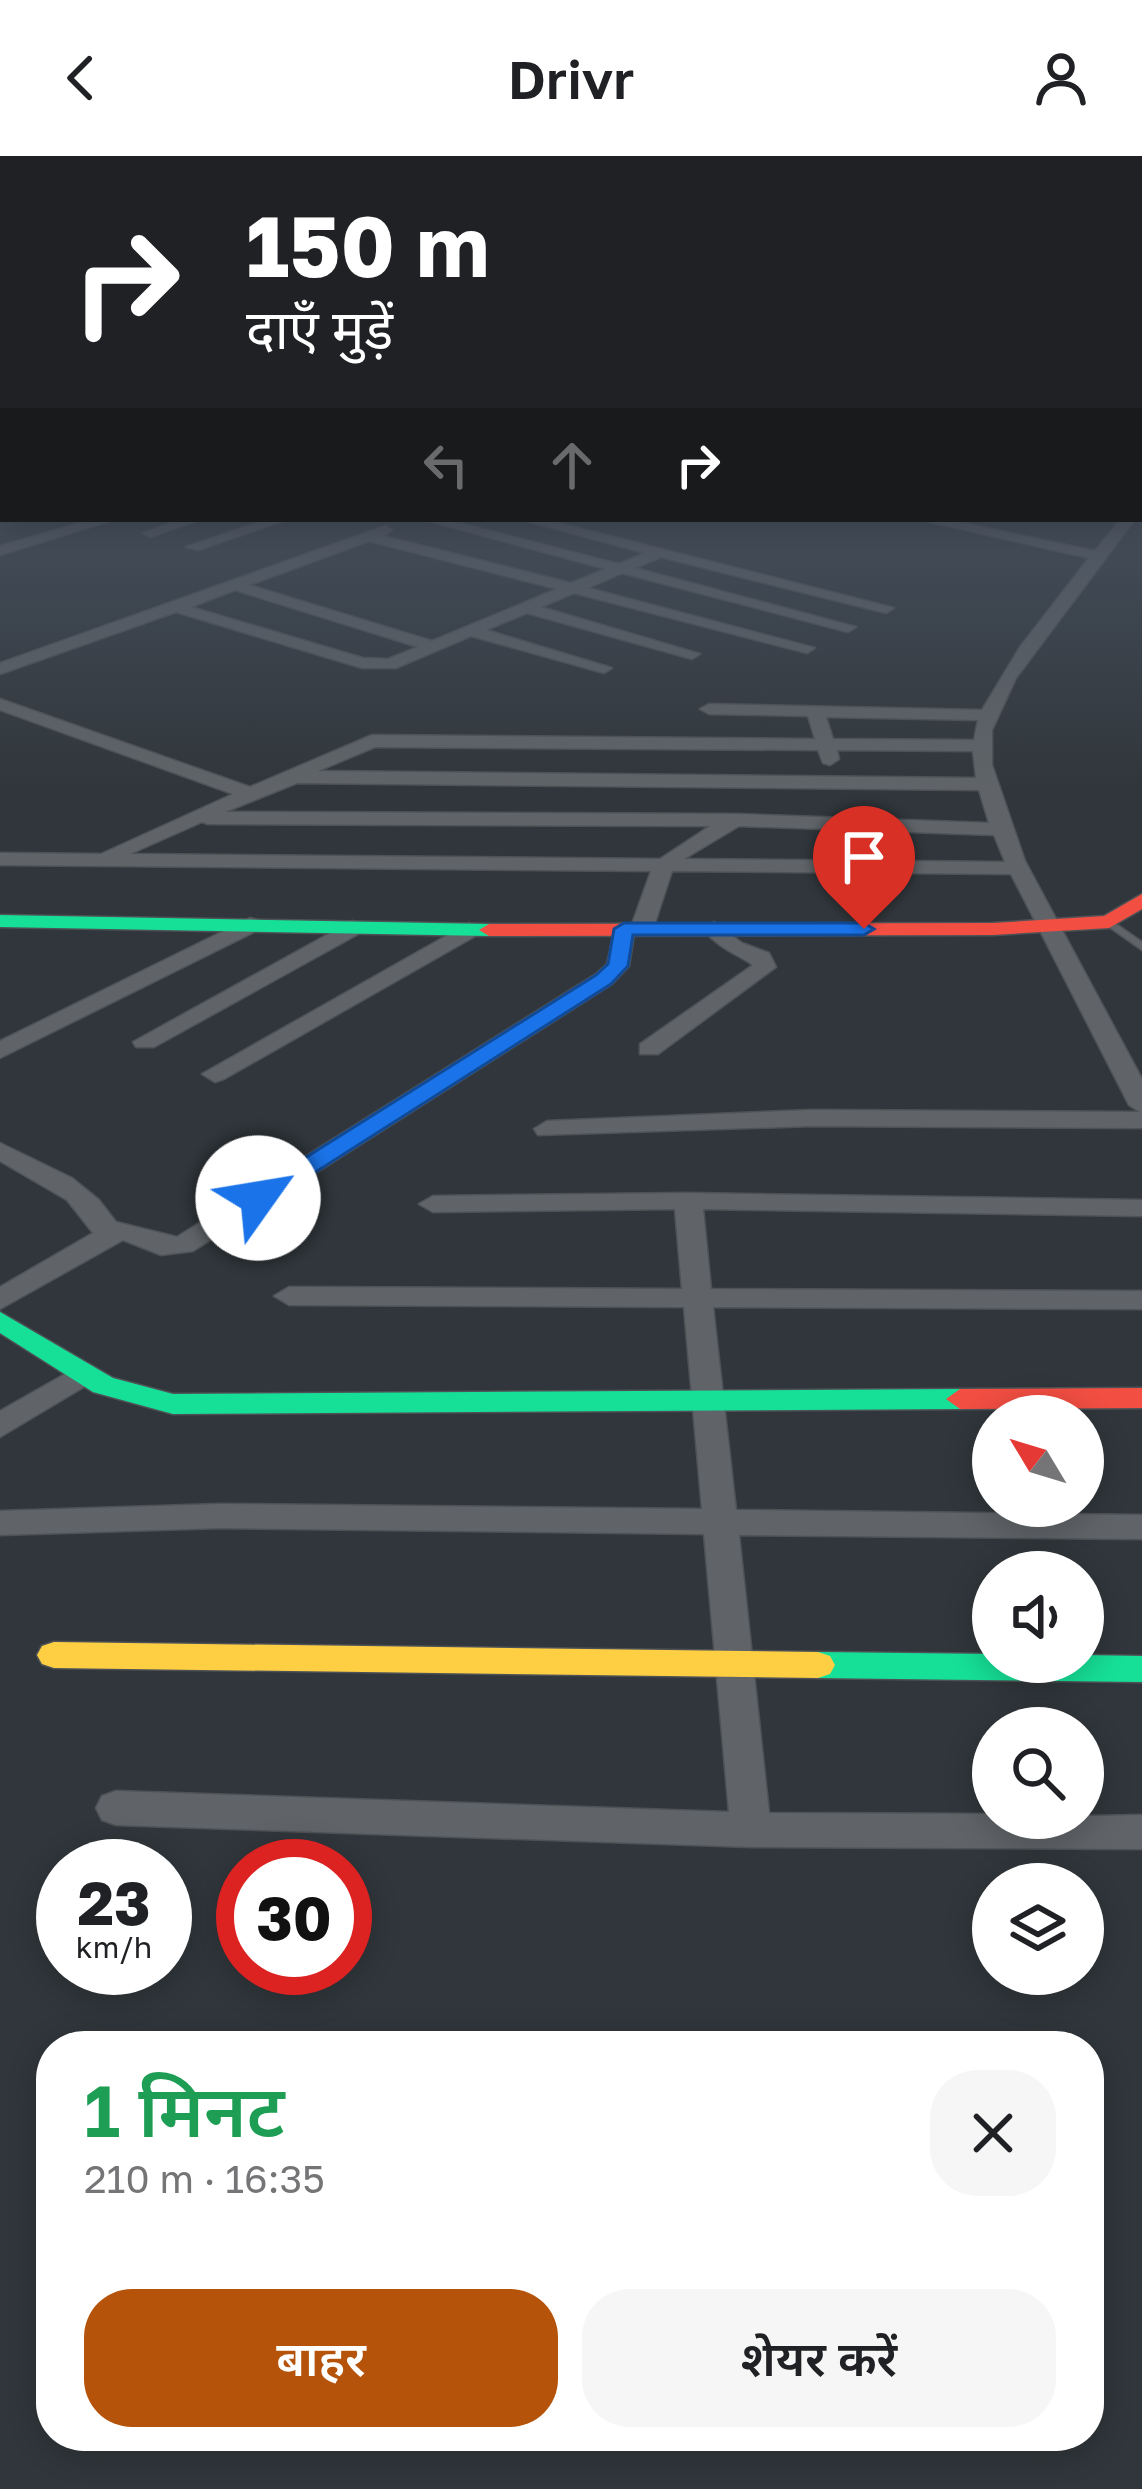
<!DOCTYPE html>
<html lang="hi">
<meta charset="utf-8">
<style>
:root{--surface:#fff;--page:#f6f6f6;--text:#202124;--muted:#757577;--accent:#b45309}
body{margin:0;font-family:"Golos Text","Noto Sans Devanagari",sans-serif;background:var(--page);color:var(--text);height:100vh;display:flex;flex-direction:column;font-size:45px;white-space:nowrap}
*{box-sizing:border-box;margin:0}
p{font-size:39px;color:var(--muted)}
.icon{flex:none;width:66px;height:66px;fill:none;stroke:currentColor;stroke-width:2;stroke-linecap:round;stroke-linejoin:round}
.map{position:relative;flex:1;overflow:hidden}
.drawer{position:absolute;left:36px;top:1875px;width:1068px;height:420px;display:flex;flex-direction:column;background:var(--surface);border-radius:48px;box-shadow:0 6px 30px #0003}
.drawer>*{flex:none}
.top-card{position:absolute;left:0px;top:0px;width:1143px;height:366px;box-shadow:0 6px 30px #0003;background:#202124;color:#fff;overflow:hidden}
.needle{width:78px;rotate:308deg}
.fabs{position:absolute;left:972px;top:1239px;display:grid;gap:24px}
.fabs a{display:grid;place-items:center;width:132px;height:132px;border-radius:50%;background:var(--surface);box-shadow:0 6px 30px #0003;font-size:60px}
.speed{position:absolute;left:36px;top:1683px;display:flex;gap:24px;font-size:60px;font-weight:700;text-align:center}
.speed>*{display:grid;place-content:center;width:156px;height:156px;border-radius:50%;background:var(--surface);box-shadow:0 6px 30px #0003;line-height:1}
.speed small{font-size:30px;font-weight:400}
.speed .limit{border:18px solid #d22;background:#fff;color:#111}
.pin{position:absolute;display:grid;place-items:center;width:102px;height:102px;color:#fff;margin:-123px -51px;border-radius:50% 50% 50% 0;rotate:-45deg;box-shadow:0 0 12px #0007}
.pin .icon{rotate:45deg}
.me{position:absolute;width:132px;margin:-66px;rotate:58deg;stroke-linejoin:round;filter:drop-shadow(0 0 9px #0008)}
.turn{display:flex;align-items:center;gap:42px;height:252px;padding:0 48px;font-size:54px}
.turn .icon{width:156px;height:156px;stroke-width:2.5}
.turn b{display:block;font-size:84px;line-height:102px}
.lanes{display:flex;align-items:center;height:114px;padding:0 48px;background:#0003;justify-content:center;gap:60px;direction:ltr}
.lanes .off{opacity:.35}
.round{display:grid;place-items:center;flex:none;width:126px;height:126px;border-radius:48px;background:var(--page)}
.headline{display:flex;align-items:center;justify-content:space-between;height:204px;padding:0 48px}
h1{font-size:72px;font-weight:600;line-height:90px;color:#1e9e55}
.primary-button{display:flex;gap:24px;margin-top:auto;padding:24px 48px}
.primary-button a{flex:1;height:138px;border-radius:48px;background:var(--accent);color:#fff;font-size:48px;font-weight:600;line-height:138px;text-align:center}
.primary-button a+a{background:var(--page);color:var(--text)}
header{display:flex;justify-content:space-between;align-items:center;height:156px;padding:0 48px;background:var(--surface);font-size:54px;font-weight:600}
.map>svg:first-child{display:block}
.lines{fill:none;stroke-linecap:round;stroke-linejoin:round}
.lane-casing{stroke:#4e5256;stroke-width:3}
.street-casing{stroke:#4e5256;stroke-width:3}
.fast-casing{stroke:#4e5256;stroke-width:3}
.slow-casing{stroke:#4e5256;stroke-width:3}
.jam-casing{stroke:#4e5256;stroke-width:3}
.lane{fill:#606468;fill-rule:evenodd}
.street{fill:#606468;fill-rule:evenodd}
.fast{fill:#16e098;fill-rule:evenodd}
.slow{fill:#ffcf43;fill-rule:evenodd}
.jam{fill:#f24e42;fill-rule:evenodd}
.route{fill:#1a73e8;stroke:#114b97;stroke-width:3}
</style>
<header><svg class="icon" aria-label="back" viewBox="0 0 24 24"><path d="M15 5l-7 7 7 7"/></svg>Drivr<svg class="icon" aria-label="person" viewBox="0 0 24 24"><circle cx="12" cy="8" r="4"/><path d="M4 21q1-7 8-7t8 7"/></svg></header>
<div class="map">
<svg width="1142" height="2333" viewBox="0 0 1142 2333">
<rect width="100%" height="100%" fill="#30363b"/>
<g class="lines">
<g class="lane-casing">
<path id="lane" d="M1109,763L1142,786V794L1105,768L1104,766Z"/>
</g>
<g class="street-casing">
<g id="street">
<rect x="1140" y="307" width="2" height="8"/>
<path d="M94,363H116L0,399V390Z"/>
<path d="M181,363H202L150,381L143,377Z"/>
<path d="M268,363H289L198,394L186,391Z"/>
<path d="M421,363H444L619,408L645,397L519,363H543L894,452L886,457L661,401L635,412L856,471L848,476L622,417L588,432L815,492L807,497L574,437L541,451L700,498L692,503L527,457L486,474L612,512L604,517L471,480L396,512H362L176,456L0,518V507L385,370L392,374L383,380L571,427L606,413ZM369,385L557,433L432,485L249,429ZM235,434L418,491L388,503L363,502L191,451Z"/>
<path d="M917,363H944L1095,395L1121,363H1135L1016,522L992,574V609L1025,705L1142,923V972L812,970L538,979L534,973L547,965L812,954L1140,956L1129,949L1011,718L672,715L653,773L650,778H634L629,810L612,828L193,1095L161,1099L123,1084L0,1153V1131L93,1077L67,1044L0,1005V987L72,1022L99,1044L116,1066L177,1081L596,818L607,808L616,768H632L651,715L0,709V697L101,698L233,638L0,554V543L250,631L372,579L815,583L808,560L709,558L700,553L709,548L982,554L1020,491L1089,402ZM826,561L978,564L974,584L833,583ZM375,591L818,594L823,607L830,609L839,603L837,594L973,595L976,622L318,615ZM297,627L979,634L989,667L737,658L225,656ZM202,666L208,668L710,670L660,703L130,698ZM739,670L994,679L1005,706L684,703Z"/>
<path d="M250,762L258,764V774L0,902V885Z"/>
<path d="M352,765L360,767V777L154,891H136L133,886Z"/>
<path d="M714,766L742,787L769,797L776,811L658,898H640V888L753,809C735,797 718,792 703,773Z"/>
<path d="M469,767L480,774L477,779L224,923L215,926L202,918Z"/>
<path d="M688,1037L1142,1044V1060L703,1053L711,1133L1142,1135V1153L713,1151L736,1354L1142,1359V1383L739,1379L769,1657L993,1658V1662L1142,1659V1693L751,1691L116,1669L102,1664L96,1652L102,1640L116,1635L729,1656L704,1378L220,1372L0,1379V1355L220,1348L702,1353L684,1151L289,1149L274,1140L289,1131L682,1133L675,1053L433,1056L419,1048L433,1040Z"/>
<path d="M81,1209L97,1219L92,1226L0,1281V1255Z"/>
</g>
</g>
<g class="fast-casing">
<g id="fast">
<path d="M0,759L489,768L499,774L489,780L0,771Z"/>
<path d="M0,1156L113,1222L173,1238L960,1233L974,1243L960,1253L173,1258L93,1236L0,1177Z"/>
<path d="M818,1496L993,1498V1506H1083V1499L1142,1500V1526L818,1522L806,1518L801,1509L806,1500Z"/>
</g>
</g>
<g class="slow-casing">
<path id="slow" d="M54,1486L818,1496L830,1500L835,1509L830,1518L818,1522L54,1512L42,1508L37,1499L42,1490Z"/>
</g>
<g class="jam-casing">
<g id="jam">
<path d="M1142,738V753L1109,772L993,779L489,780L479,774L489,768L993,767L1104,760Z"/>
<path d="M1142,1232V1252L960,1253L946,1243L960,1233Z"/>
</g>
</g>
<use href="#lane" class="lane"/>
<use href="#street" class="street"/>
<use href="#fast" class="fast"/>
<use href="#slow" class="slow"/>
<use href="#jam" class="jam"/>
</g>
<linearGradient id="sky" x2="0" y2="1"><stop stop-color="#1a1e20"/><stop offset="0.48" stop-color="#485260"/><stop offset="1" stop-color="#485260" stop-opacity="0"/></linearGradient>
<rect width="1142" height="632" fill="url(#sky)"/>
<path class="route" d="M624,767H864L874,773L864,779H633L628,810L611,828L267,1047H249V1037L596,819L608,808L614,773Z"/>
</svg>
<div class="fabs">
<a><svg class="needle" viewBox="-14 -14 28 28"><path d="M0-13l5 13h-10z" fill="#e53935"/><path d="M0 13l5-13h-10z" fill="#757577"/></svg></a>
<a><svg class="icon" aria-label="sound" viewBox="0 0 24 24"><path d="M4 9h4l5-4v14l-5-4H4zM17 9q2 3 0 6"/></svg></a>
<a><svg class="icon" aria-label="search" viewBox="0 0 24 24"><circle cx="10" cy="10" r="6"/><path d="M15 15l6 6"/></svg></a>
<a><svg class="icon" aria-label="layers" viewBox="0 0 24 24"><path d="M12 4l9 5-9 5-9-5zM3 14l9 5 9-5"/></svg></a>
</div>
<div class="speed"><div>23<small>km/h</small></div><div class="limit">30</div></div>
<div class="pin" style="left:864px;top:773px;background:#d93025"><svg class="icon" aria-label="arrive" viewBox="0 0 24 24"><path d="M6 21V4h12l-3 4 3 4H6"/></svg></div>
<svg class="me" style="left:258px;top:1042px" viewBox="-20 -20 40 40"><circle r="19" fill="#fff"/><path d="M0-13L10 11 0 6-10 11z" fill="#1a73e8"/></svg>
<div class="top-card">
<div class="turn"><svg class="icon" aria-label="right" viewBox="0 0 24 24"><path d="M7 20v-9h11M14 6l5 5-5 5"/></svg><div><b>150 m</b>दाएँ मुड़ें</div></div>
<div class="lanes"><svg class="icon off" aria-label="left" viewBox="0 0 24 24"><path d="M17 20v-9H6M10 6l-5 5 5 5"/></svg><svg class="icon off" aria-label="ahead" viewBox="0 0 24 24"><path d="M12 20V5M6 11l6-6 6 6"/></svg><svg class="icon" aria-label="right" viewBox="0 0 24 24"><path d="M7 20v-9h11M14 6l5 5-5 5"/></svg></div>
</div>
<section class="drawer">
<div class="headline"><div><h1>1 मिनट</h1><p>210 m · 16:35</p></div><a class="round"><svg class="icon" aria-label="close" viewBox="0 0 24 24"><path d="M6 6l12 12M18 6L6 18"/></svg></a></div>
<div class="primary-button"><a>बाहर</a><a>शेयर करें</a></div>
</section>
</div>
